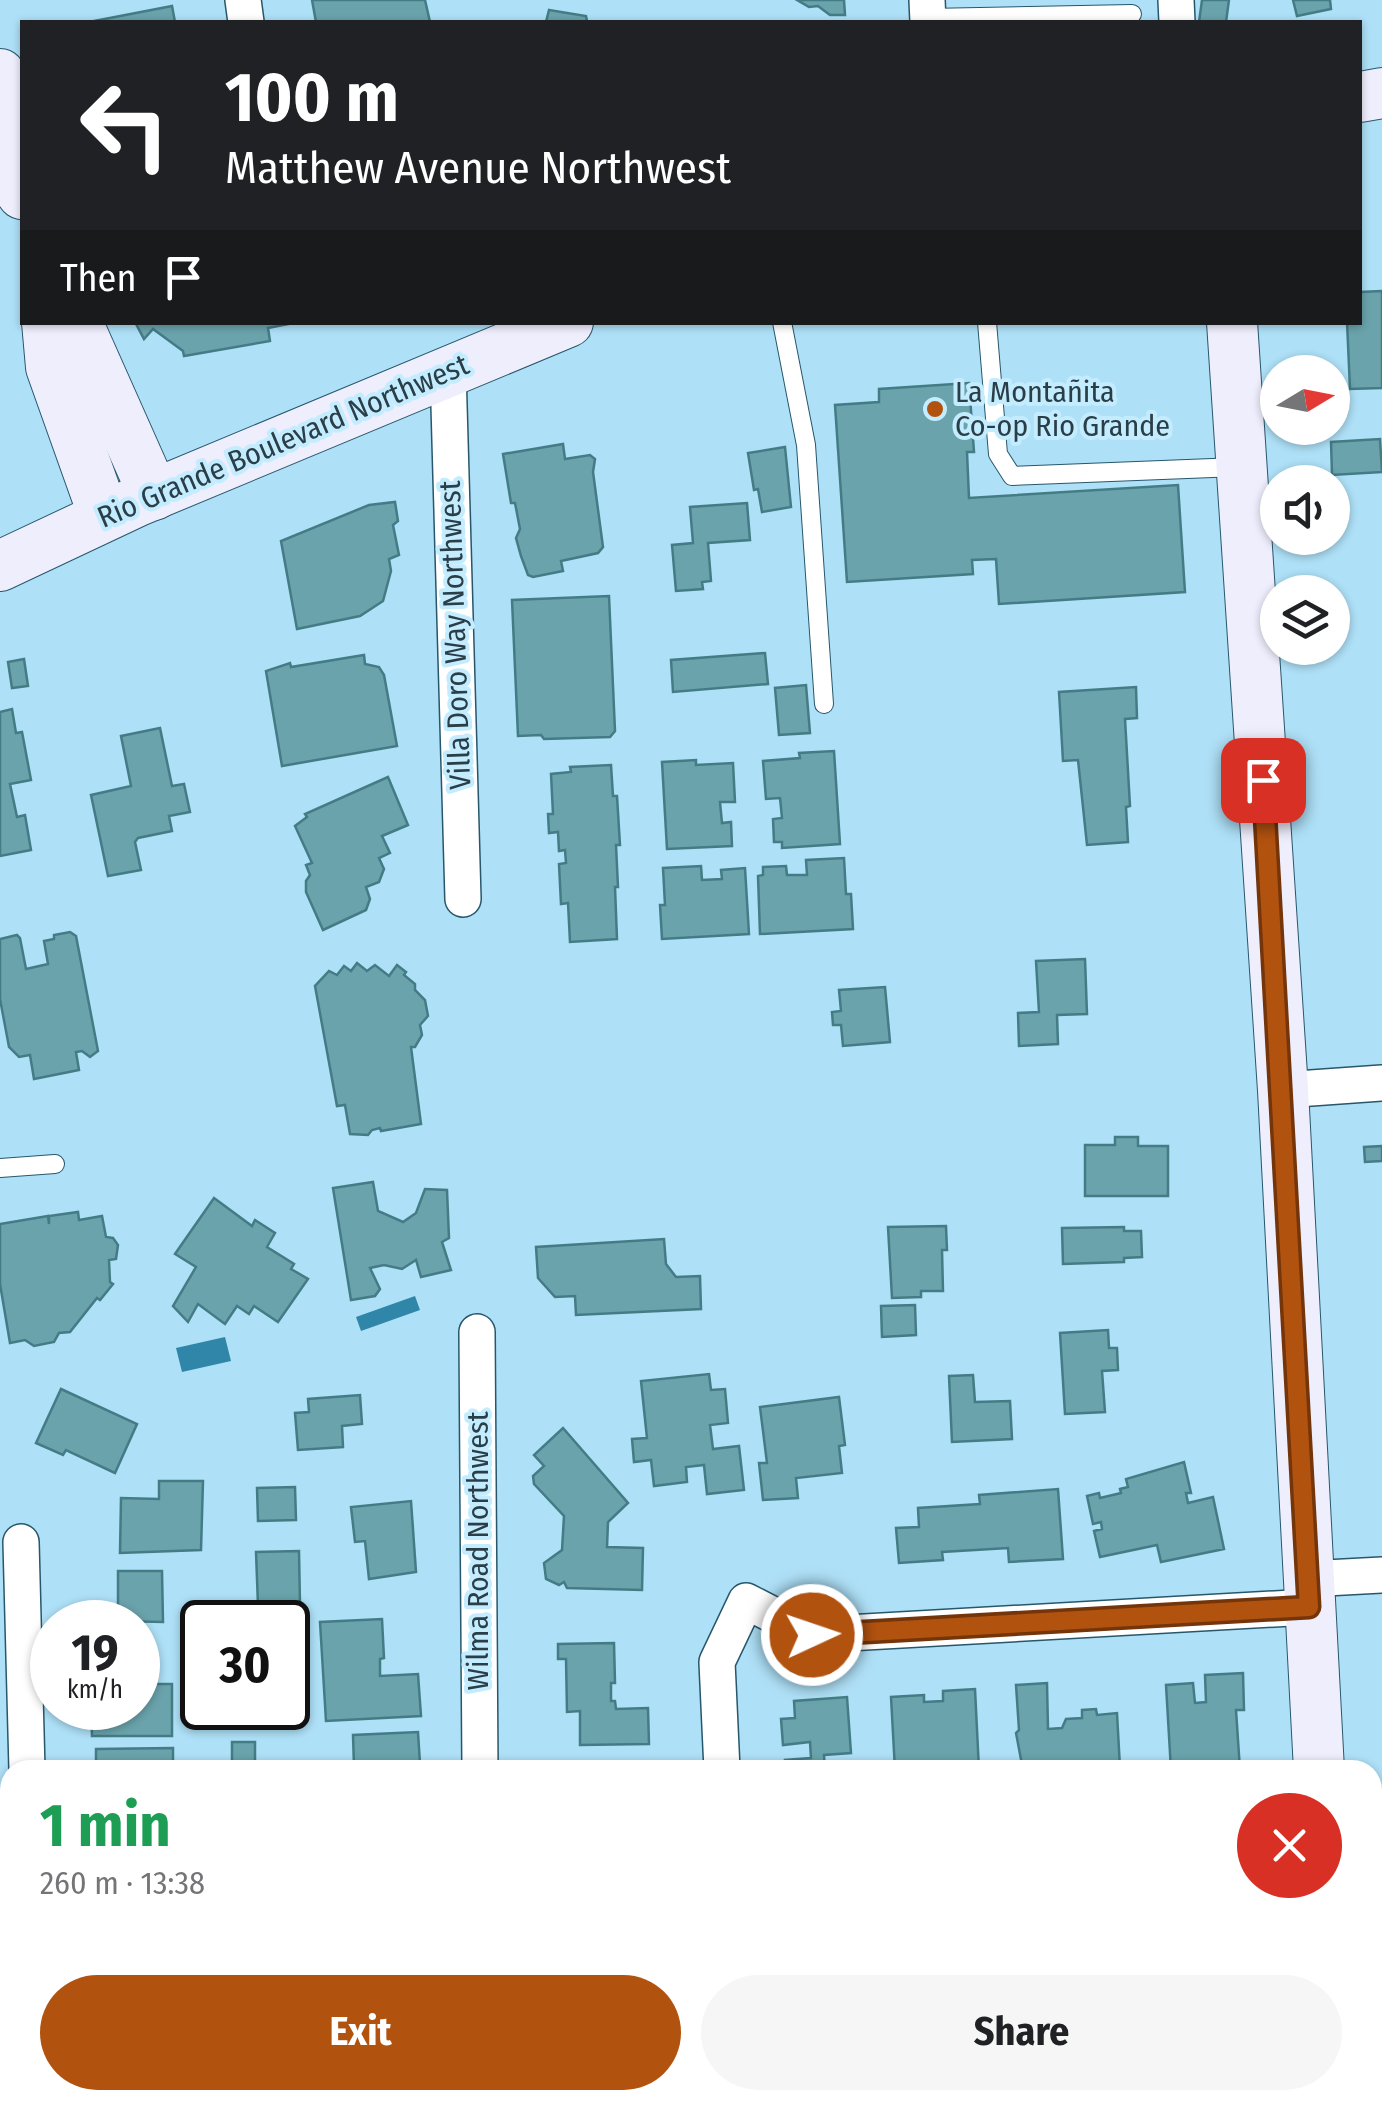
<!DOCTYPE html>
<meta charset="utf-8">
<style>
:root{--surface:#fff;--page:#f6f6f6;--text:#202124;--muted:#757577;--accent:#b2520f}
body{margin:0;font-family:"Fira Sans Condensed",sans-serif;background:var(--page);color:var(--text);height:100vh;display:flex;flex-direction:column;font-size:38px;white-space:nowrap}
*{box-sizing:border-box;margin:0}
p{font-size:32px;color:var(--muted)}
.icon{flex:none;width:55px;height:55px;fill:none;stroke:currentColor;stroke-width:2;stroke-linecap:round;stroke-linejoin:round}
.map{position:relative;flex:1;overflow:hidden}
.sheet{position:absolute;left:0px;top:1760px;width:1382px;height:350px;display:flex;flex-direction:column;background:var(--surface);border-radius:30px 30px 0 0;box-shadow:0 2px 8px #0004}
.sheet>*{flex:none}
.hud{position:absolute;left:20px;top:20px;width:1342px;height:305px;border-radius:0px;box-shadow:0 2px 8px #0004;background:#202124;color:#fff;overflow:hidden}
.needle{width:65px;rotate:80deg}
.controls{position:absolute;left:1260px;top:355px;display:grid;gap:20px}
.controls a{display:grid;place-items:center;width:90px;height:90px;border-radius:50%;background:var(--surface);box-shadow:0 2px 8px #0004;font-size:50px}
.speed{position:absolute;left:30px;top:1600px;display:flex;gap:20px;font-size:50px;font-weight:700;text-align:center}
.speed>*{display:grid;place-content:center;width:130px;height:130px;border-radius:50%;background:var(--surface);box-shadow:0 2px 8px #0004;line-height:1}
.speed small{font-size:25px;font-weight:400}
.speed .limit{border:5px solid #111;border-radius:15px;background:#fff;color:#111}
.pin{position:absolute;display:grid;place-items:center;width:85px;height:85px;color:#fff;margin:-42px;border-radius:20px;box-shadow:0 5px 15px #0006}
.me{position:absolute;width:110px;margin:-55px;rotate:87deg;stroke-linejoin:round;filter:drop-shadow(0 0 8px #0008)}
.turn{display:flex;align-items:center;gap:35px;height:210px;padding:0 40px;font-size:45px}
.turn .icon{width:130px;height:130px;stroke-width:2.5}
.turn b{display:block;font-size:70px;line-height:85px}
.then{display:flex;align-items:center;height:95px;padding:0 40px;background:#0003;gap:20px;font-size:38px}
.round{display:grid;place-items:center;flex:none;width:105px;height:105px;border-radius:52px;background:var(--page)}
.overview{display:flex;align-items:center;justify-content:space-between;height:170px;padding:0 40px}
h1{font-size:60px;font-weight:700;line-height:75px;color:#1e9e55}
.primary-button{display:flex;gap:20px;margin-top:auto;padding:20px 40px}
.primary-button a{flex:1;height:115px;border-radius:60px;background:var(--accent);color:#fff;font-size:40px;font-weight:700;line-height:115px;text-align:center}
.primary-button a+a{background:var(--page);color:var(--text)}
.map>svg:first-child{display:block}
.water{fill:#2f86a8}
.building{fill:#6aa3ac;stroke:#447c85;stroke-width:2.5}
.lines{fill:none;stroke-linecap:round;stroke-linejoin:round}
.lane-casing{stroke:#28576b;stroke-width:20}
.street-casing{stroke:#28576b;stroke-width:38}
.secondary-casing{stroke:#28576b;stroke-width:52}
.lane{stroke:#fff;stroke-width:18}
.street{stroke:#fff;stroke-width:35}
.secondary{stroke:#efeefd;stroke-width:50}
.route-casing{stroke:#74350a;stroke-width:25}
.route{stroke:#b2520f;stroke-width:18}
.poi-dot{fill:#b2520f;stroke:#c4ecff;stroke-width:4}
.labels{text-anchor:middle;stroke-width:8;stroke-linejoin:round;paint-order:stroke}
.poi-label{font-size:30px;fill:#293e47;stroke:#c4ecff;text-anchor:start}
.street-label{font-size:30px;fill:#293e47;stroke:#c4ecff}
</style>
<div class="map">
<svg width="1382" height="2110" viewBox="0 0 1382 2110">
<rect width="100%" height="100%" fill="#aee0f7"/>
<g class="water">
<path d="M415,1296L420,1310L361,1331L356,1317Z"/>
<path d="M225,1337L231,1361L182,1372L176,1348Z"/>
</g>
<g class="building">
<path d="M312,0H425L430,22H316Z"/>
<path d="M797,0H844L845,15H830L818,6L809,7Z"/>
<path d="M1202,0H1229L1226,22H1199Z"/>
<path d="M1293,0H1330L1331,9L1297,16Z"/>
<path d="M172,6L175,22H89Z"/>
<path d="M549,10L586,16L587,21L605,22H546Z"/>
<path d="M1382,291V388L1350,389L1347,322H1360V292Z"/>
<path d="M135,322H287L288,324L268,328L270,341L184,356L183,351L153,329L144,339Z"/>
<path d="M969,383L974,452H967L969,498L1178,485L1185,592L999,604L996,559L972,560L973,574L847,582L835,405L879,402V389Z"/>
<path d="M1380,439L1382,472L1332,475L1331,442Z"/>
<path d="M563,444L565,459L590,455L595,459L593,472L603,547L598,553L561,561L563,571L533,577L528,575L521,556L516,538L520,529L515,503H511L503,454Z"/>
<path d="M785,447L791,507L762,512L758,489L754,490L748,453Z"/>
<path d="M395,502L398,521L393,525L399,555L389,559L391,571L383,601L360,616L297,629L281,541L369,505Z"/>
<path d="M747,503L750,540L708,543L711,581L702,582L703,589L676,591L672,545L693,543L690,507Z"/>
<path d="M609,596L615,731L610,737L544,739L541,735L518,736L512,600Z"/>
<path d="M765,653L768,684L673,692L671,660Z"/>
<path d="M364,655L365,664L379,667L384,675L397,746L282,766L266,671L290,663L291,667Z"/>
<path d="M24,659L28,686L12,688L8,662Z"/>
<path d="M806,685L810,733L779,735L775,688Z"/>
<path d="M1136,687L1137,718L1125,719L1130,806L1126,807L1128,842L1087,845L1078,760L1063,761L1059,692Z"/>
<path d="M12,709L16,733L22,732L31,780L10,784L17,817L25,815L31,850L0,856V712Z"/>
<path d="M160,728L172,786L184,784L190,812L169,816L172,831L138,838L135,842L141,870L108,876L91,795L131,786L121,736Z"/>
<path d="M834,751L840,844L782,848V842H774L773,819L782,818L780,798L766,799L763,761L800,758L799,753Z"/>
<path d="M696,760V765L733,763L735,802H720L722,823L731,822L732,846L667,849L662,762Z"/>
<path d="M611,765L613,796H617L620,845H616L618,887H615L617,939L570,942L568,903L561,904L559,864L566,863L565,850L559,851L558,832L549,833L548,814H553L551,774L571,772L570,767Z"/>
<path d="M388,777L408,825L382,836L390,853L379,858L384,869L379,882L366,887L370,899L366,910L323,930L306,892V881L310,875L306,865L312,863L295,826L307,817L305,814Z"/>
<path d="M844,858L846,894H851L853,929L760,934L758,876L763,875V867L786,866L787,875H807L806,860Z"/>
<path d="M701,866L702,880L722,879L721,870L745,868L749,934L662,939L660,905H665L663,868Z"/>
<path d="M70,932L76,936L98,1051L90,1057L82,1051L76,1052L79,1070L34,1079L30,1055L19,1057L9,1047L0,999V939L17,935L20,938L26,969L48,964L44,941L54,939V935Z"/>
<path d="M1085,959L1087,1014L1057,1015L1058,1044L1019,1046L1018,1013L1039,1012L1036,961Z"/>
<path d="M357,963L367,971L375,965L389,976L397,965L406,972L404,975L415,984V990L425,1000L428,1016L420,1025L422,1035L415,1047H411L421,1124L381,1131L380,1128L372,1130L368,1135L350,1134L345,1105L337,1106L315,986L329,971L337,975L344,966L351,971Z"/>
<path d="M885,987L890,1042L843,1046L841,1025H833L832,1012L841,1011L839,990Z"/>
<path d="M1115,1137H1138V1146H1168V1196H1085V1145H1115Z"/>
<path d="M1382,1146V1161L1365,1162L1364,1147Z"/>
<path d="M373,1182L378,1211L403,1222L416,1213L425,1189L447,1190L449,1238L442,1242L451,1270L421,1277L416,1260L402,1269L384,1265L370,1268L380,1289L375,1296L351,1300L333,1188Z"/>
<path d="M214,1198L252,1226L255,1220L275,1233L267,1247L294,1264L291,1269L308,1279L278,1322L254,1306L249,1314L237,1306L225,1324L198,1304L188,1322L173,1306L196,1267L175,1254Z"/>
<path d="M78,1212L79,1220L102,1216L106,1237L113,1238L118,1245L116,1259L109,1260L110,1282L113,1284L100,1300L97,1298L70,1332L59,1333L54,1342L34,1346L25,1340L10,1343L0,1284V1224L48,1216L49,1224V1216Z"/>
<path d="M946,1226L947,1250H942L943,1291H921V1297L892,1298L888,1227Z"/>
<path d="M1124,1227V1231H1141L1142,1257L1124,1258V1262L1063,1264L1062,1228Z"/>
<path d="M664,1239L666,1264L676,1277L700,1276L701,1309L576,1315L575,1296L555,1297L538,1278L536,1247Z"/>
<path d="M915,1305L916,1335L882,1337L881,1306Z"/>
<path d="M1108,1330L1109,1348H1117L1118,1370L1102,1371L1105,1412L1065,1414L1060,1333Z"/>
<path d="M709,1374L711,1390L725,1389L728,1423L710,1425L713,1449L739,1446L744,1490L707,1494L704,1465L686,1467L687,1482L654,1486L651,1460L634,1462L632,1439L647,1438L641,1381Z"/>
<path d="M973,1375L975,1402L1010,1401L1012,1439L952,1442L949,1376Z"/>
<path d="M61,1389L137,1424L115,1473L66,1450L63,1455L36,1443Z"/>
<path d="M360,1395L362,1424L342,1426L343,1447L298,1450L295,1413L309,1412L308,1399Z"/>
<path d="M839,1397L845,1445L839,1446L842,1473L796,1478L798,1498L763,1500L759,1463H767L760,1407Z"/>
<path d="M563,1428L628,1503L608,1522L607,1547L643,1548L642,1590L567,1588L564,1582L559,1585L546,1579L544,1563L562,1550L564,1516L534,1484L533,1476L544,1466L534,1455Z"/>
<path d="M1184,1462L1191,1493H1186L1188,1503L1213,1497L1224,1549L1161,1562L1157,1545L1100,1557L1094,1531L1102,1529L1101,1522L1093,1524L1087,1496L1099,1493L1100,1498L1121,1493L1120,1489L1128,1487L1126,1479Z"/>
<path d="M159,1481H203L201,1550L120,1553L121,1498L159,1499Z"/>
<path d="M295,1487L296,1520L258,1521L257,1488Z"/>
<path d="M1058,1489L1063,1559L1009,1562L1008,1548L942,1552L943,1560L899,1563L896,1528L919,1527L918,1508L980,1504L979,1495Z"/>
<path d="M411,1501L416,1572L369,1579L365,1541L355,1542L351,1507Z"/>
<path d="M299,1551L300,1604L258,1606L256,1552Z"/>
<path d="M118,1571H162L163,1622L118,1621Z"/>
<rect x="213" y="1611" width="33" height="11"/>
<path d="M382,1619L384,1658L380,1659V1676L418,1674L421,1716L326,1721L320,1622Z"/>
<path d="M614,1643L615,1683H611V1701H615L616,1709L648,1708L649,1744L580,1745V1711L567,1712L566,1659H558V1644Z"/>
<path d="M138,1653H147V1684H172V1736H92L91,1708H138Z"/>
<path d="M1243,1673L1244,1710H1236L1240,1770H1171L1166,1685L1193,1683L1195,1703L1206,1702L1205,1675Z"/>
<path d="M1047,1683L1048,1729L1062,1728L1066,1719L1082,1718V1710L1096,1709L1097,1715L1117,1713L1120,1768L1023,1770L1016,1733L1019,1730L1016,1685Z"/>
<path d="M975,1689L979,1770H895L891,1697L924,1695V1702L943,1701V1691Z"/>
<path d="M847,1697L851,1753L824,1755L825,1770H786L785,1760L811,1758L810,1742L783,1745L781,1719L795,1718L794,1701Z"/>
<path d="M418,1732L420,1764L354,1767L353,1735Z"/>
<rect x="232" y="1742" width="23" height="24"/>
<path d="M173,1748V1770H96V1749Z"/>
<path d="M96,2100H206V2106H187L186,2110H109L96,2107Z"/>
<path d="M378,2100H440L441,2110H349V2106L378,2104Z"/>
<path d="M618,2100L673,2101V2110H619Z"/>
</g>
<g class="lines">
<g class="lane-casing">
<g id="lane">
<path d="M928,18L1132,14"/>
<path d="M782,322L806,445L824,704"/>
<path d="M987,322L998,454L1012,476L1238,467"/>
<path d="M0,1168L55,1164"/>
</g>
</g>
<g class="street-casing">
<g id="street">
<path d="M243,0L246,22"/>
<path d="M927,0L928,22"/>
<path d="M1176,0L1177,22"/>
<path d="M448,370L463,899"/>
<path d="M1283,1090L1382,1083"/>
<path d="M477,1332L480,1770"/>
<path d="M21,1542L27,1770"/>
<path d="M1307,1579L1382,1575"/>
<path d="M722,1770L717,1662L746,1601L812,1635L1309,1607"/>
<path d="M35,2100L36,2110"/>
<path d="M483,2100V2110"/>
<path d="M752,2100L753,2110"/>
</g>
</g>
<g class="secondary-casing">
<g id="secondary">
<path d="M0,74L22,194"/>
<path d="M1360,97L1382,93"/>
<path d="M47,322L51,367L104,516"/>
<path d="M77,322L154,495"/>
<path d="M1232,322L1283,1090L1319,1770"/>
<path d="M0,566L138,501L568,322"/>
<path d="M1339,2100V2110"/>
</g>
</g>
<use href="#lane" class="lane"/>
<use href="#street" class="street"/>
<use href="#secondary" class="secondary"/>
</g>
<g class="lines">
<g class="route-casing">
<path id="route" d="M812,1635L1309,1607L1263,780"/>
</g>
<use href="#route" class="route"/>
</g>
<circle class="poi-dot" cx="935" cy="409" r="10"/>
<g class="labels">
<g class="poi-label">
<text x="955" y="402">La Montañita<tspan x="955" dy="34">Co-op Rio Grande</tspan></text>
</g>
<g class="street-label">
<text transform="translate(283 441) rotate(-23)" y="10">Rio Grande Boulevard Northwest</text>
<text transform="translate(455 635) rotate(-92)" y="10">Villa Doro Way Northwest</text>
<text transform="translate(478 1551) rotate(-90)" y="10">Wilma Road Northwest</text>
</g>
</g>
</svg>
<div class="controls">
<a><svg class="needle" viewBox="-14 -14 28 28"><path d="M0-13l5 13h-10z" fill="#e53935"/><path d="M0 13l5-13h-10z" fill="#757577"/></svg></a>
<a><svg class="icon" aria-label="sound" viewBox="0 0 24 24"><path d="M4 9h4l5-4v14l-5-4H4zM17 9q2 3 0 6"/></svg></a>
<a><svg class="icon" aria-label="layers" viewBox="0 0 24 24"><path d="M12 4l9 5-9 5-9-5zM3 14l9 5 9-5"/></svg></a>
</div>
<div class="speed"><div>19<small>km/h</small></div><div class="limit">30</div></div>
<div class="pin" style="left:1263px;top:780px;background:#d93025"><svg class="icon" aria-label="arrive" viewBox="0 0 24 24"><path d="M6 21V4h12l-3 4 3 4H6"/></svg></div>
<svg class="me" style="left:812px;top:1635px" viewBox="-20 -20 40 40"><circle r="17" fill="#b2520f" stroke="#fff" stroke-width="3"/><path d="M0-11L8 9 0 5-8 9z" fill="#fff"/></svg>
<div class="hud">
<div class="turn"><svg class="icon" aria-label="left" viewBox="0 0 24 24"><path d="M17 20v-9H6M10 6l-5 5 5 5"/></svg><div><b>100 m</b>Matthew Avenue Northwest</div></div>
<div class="then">Then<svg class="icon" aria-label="arrive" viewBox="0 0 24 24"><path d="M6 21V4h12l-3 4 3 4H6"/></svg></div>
</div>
<section class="sheet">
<div class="overview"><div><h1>1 min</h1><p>260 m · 13:38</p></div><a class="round" style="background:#d93025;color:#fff"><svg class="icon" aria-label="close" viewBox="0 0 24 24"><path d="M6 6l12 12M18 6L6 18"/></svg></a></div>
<div class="primary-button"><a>Exit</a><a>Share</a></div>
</section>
</div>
